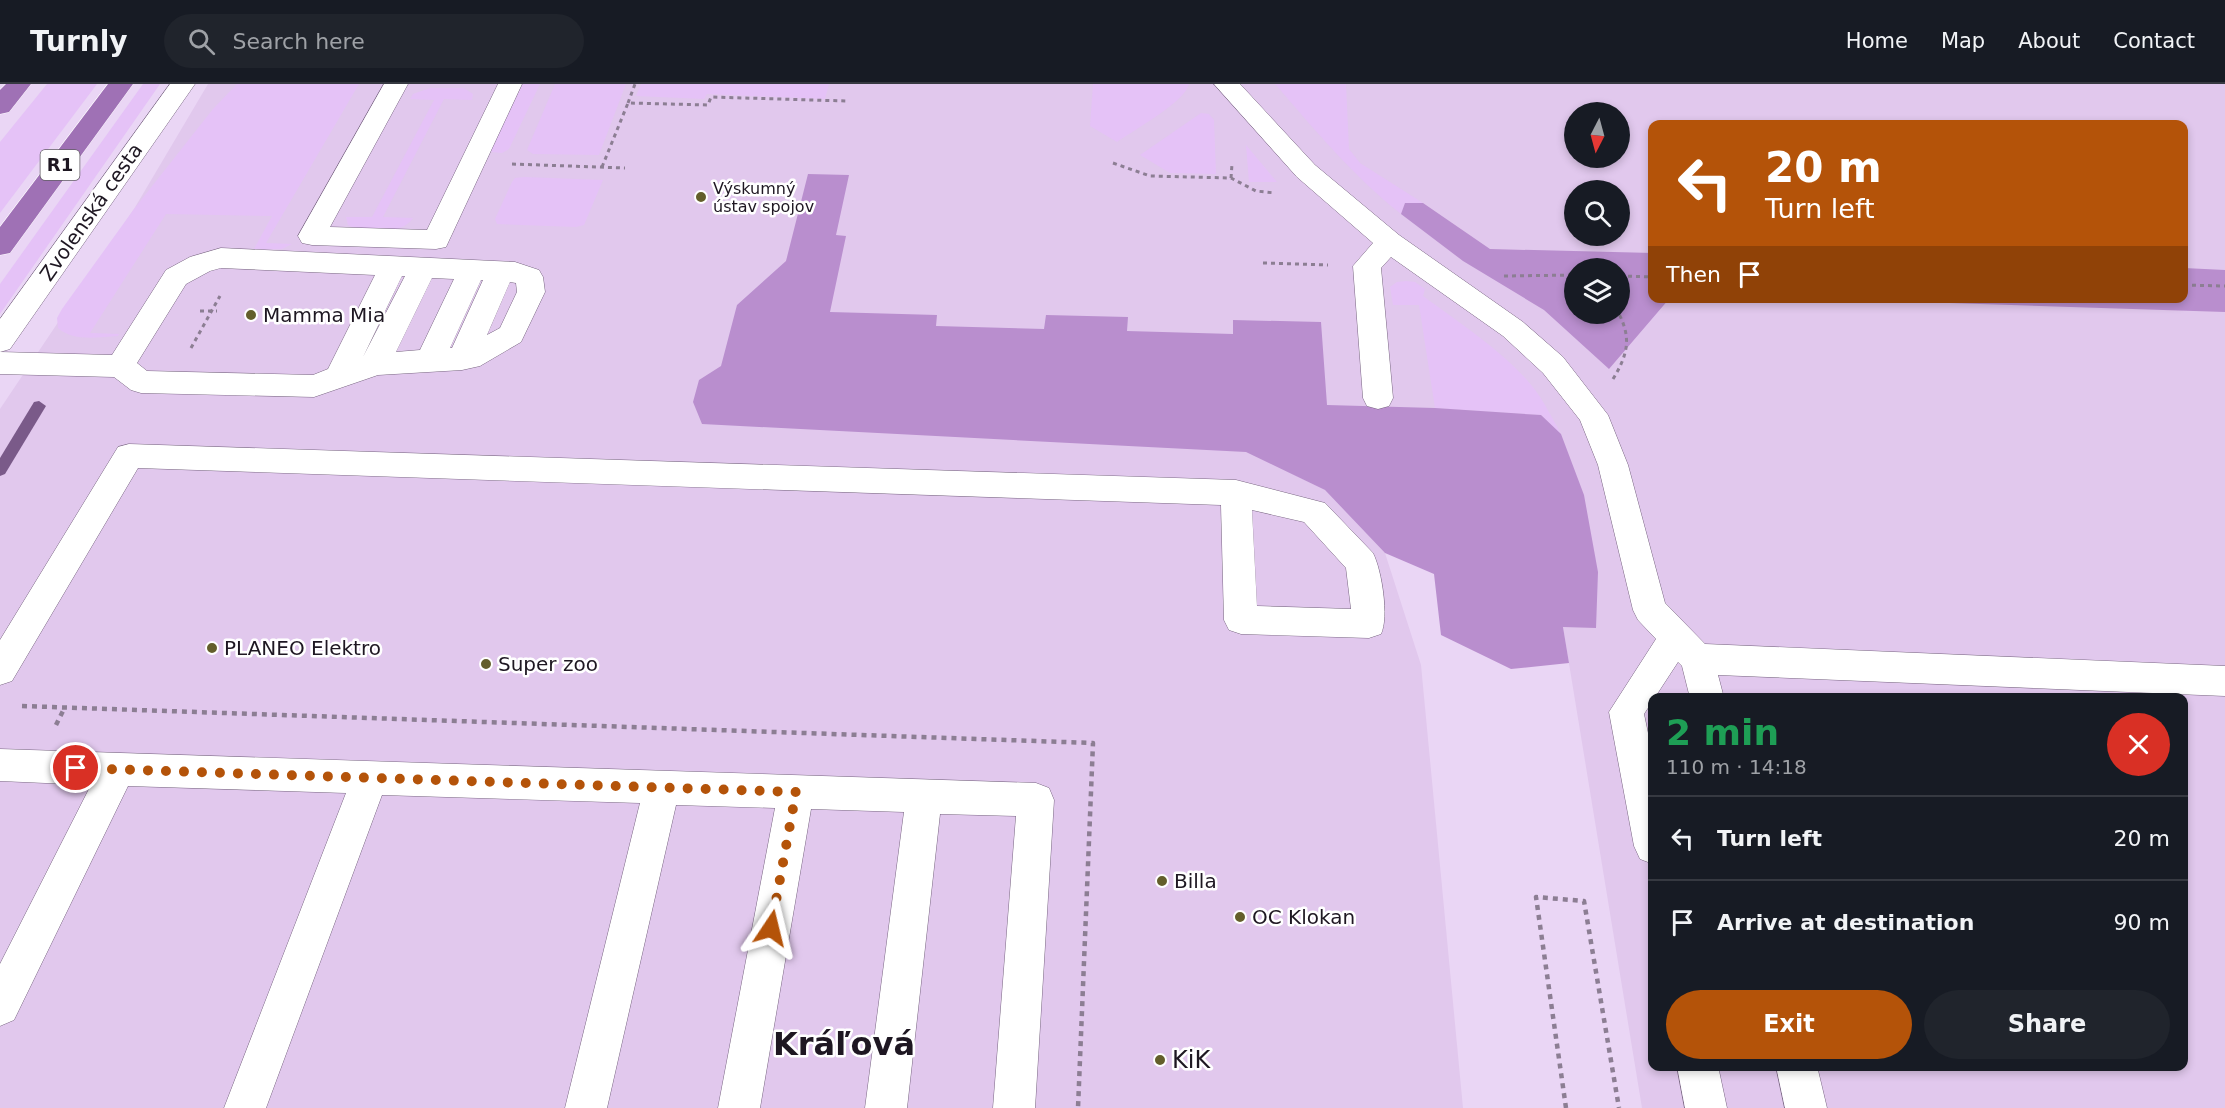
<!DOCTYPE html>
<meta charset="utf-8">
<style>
:root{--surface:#171b24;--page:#20242c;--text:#f1f3f6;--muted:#9ea1a6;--line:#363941;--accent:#b45309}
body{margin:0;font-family:"DejaVu Sans",sans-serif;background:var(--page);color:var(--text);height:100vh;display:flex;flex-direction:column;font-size:22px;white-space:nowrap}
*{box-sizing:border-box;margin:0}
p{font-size:20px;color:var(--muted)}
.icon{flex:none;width:33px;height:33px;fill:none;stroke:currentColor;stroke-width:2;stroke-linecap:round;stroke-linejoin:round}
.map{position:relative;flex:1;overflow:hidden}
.sheet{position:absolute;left:1648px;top:609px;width:540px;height:378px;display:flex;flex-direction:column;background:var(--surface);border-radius:12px;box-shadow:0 3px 9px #0003}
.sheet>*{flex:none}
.guide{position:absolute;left:1648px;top:36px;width:540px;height:183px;border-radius:12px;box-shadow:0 3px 9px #0003;background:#b45309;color:#fff;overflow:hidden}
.needle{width:39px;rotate:186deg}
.fabs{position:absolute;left:1564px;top:18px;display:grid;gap:12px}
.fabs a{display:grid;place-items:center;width:66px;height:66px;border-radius:50%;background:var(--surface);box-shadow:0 3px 9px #0003;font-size:30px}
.pin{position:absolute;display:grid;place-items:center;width:51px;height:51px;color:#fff;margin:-26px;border:3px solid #fff;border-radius:50%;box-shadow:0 2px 6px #0007}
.me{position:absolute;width:66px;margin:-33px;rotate:10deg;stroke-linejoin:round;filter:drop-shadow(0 0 4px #0008)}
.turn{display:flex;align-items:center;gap:21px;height:126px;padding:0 18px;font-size:27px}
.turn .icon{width:78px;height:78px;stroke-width:2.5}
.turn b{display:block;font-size:42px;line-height:51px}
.then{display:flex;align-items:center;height:57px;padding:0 18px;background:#0003;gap:12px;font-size:22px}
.round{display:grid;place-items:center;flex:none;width:63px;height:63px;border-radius:32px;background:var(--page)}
.summary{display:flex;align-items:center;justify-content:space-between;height:102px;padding:0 18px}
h1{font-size:36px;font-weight:600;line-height:45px;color:#1e9e55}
.cta{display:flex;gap:12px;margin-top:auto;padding:12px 18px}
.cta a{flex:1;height:69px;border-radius:36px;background:var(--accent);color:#fff;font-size:24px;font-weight:600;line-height:69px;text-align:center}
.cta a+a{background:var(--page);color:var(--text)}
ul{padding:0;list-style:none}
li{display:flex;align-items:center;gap:18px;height:84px;padding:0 18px;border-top:2px solid var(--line)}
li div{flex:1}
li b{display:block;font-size:22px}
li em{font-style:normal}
header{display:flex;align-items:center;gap:36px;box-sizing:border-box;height:84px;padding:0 30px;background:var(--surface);border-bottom:2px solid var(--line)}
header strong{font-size:28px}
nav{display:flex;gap:33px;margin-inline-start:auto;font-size:21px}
.search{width:420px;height:54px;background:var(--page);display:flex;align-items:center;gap:15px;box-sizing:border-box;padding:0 21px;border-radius:33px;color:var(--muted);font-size:22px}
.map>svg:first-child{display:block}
.built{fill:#e1c8ed;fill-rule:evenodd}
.green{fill:#e5c2f7}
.forest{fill:#b98ece;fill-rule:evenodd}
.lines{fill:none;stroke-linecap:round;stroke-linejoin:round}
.stream{fill:#7a5a89;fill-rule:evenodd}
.minor-casing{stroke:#786681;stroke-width:1}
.highway-casing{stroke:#fff;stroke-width:1}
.path-far1{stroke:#8c7e93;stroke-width:3;stroke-dasharray:4 4;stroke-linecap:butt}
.path{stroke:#8c7e93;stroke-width:4.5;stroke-dasharray:5 5;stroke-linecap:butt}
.minor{fill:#fff;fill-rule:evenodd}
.highway{fill:#9f71b5;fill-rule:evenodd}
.route{stroke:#b45309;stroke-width:10;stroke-dasharray:0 18}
.poi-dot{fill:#635e2b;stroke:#fff;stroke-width:2}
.labels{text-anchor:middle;stroke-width:5;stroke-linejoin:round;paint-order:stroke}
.far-poi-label{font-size:16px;fill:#1e1722;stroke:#fff;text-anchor:start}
.shield{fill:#fff;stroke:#625d64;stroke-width:1.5}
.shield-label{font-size:18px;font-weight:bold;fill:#1e1722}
.street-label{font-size:20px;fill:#1e1722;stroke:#fff}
.poi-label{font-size:20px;fill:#1e1722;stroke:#fff;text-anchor:start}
.near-poi-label{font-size:24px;fill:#1e1722;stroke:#fff;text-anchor:start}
.near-district-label{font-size:32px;font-weight:bold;fill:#1e1722;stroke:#fff}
</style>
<header>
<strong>Turnly</strong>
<div class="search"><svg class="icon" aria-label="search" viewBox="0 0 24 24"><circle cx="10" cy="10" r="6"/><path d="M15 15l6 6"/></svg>Search here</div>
<nav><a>Home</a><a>Map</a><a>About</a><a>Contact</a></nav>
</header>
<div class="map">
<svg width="2225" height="1024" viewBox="0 0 2225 1024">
<rect width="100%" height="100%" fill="#ead6f5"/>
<path class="built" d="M208,0H2225V1024H1642L1563,543L1529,380L1248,368L1325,406L1385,469L1421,581L1463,1024H0V325L134,125ZM1575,28H1620V74H1575ZM1653,40H2184V214H1653ZM1575,106H1620V152H1575ZM1575,184H1620V230H1575ZM1653,614H2184V982H1653Z"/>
<g class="green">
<path d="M47,0H97L0,129V58Z"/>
<path d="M143,0H160L0,230V200Z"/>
<path d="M237,0H359L266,159L292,160L282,165H254L272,132L166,130L90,249L119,250L118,252C98,253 74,258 58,244L57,234L62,225L134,125L213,25Z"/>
<path d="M523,0H540L509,65L502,69L492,68L491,65Z"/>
<path d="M555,0H626L599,71L533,70L527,66Z"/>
<path d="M641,0H829L825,15L707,10L704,15L636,12Z"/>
<path d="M1093,0H1189C1185,18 1134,46 1117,58L1090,42Z"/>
<path d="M1275,0H1346L1349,65L1360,79L1423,119H1405L1401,130C1353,92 1315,46 1275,0Z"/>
<path d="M430,4H464L473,10L472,16L444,15L383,133L413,134C401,152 373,145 354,144L348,141L346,133H372L434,16L410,15L413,10Z"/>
<path d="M1201,29L1209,30L1214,36L1216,90L1170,89L1140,71Z"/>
<path d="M1246,61L1277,98H1249Z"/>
<path d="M524,93L603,96L584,141L576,143L497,140L495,135L512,98L515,94Z"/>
<path d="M1406,197L1415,198L1425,205L1423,212C1461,240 1515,275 1540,313C1548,325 1554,338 1561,350L1541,331L1435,324L1419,221H1393L1390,203L1397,198Z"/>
</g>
<g class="forest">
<path d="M808,90L849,91L836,151L846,152L830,228L937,231L936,242L1044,245L1046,231L1128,233L1127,247L1233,250V236L1321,238L1327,321L1435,324L1541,331L1561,350L1584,411L1598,488L1596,544L1563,543L1569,579L1511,585L1441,551L1434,490L1385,469L1325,406L1246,368L702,340L693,318L699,296L721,282L737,221L786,177Z"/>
<path d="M1405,119H1423L1490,165L1653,169V214L1669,215L1609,285L1544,226L1463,177L1401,130ZM1575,184H1620V230H1575Z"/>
<path d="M2184,184L2225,186V228L1826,215L2184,214Z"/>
</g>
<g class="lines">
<path class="stream" d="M39,317L46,322L5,390L0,392V374L34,318Z"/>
<g class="minor-casing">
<g id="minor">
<path d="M170,0H195L10,265L0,268V235Z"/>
<path d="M384,0H408L330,143L427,146L498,0H522L446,163L436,165L312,161L302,159L298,152Z"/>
<path d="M1214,0H1240L1315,81L1399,151L1523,238L1563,273L1608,331L1628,381L1665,519L1705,560L2225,582V612L1718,591L1724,614H1690L1682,582L1678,578L1644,630L1653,673V780L1640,775L1634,762L1609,628L1656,555L1638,536L1633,526L1598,381L1580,336L1543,289L1503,252L1391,173L1381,184L1393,314L1389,322L1378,325L1367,322L1363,314L1353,182L1373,159L1297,93Z"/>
<path d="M221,164L515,178L539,186L543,193L545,208L521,258L480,282L462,286L378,291L314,313L141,309L131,306L114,293L0,290V268L112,271L166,186L190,173ZM221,184L375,191L328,285L313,291L147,287L137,279L186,200L210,187ZM402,192H405L363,273ZM432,194L454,195L420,266L396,268ZM481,196H483L452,264H450ZM510,198L516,199L517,208L500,244L487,251Z"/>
<path d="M129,360L1236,396L1325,419L1373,469C1382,487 1389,533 1381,550L1369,554L1241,550L1229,546L1224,536L1221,421L138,384L12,597L0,601V556L118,363ZM1252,426L1304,438L1346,484L1351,525L1257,522Z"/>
<path d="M0,665L1036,699L1049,704L1054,716L1035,1024H993L1016,732L940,730L907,1024H865L904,728L811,725L760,1024H718L775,724L676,721L607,1024H565L640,719L382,711L266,1024H224L346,709L128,702L14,936L0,942V880L91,701L0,697Z"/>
<path d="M1677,982H1718L1727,1024H1685Z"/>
<path d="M1776,982H1817L1827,1024H1785Z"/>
</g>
</g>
<g class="highway-casing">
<g id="highway">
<path d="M6,0H31L9,28L0,30V6Z"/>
<path d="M108,0H133L10,169L0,171V143Z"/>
</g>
</g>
<g class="path-far1">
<path d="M628,19L635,0"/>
<path d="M1113,79L1150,92L1231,94L1256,107L1275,109"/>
<path d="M512,80L625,84"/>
<path d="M602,83L628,19L708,21L711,13L846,17"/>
<path d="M1231,94L1232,80"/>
<path d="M1263,179L1328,181"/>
<path d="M1504,192L1575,191"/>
<path d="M1620,192L1653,193"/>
<path d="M2184,201L2225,202"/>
<path d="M200,227H217"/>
<path d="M191,264L220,212"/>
<path d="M1613,295C1627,272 1632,255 1619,230"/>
</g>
<g class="path">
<path d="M22,622L1093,659L1078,1024"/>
<path d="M56,641L65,623"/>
<path d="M1566,1024L1536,813L1584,817L1619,1024"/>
</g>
<use href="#minor" class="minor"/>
<use href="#highway" class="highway"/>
</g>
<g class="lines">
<path class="route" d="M76,684L796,708L771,844"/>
</g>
<g class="poi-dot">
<circle cx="701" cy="113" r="6"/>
<circle cx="251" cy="231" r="6"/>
<circle cx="212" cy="564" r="6"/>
<circle cx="486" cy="580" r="6"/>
<circle cx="1162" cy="797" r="6"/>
<circle cx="1240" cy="833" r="6"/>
<circle cx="1160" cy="976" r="6"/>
</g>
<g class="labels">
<g class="far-poi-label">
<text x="713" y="110">Výskumný<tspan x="713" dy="18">ústav spojov</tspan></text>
</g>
<rect class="shield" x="40.5" y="66" width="39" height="30" rx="4.5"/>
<g class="shield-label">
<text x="60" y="87">R1</text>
</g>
<g class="street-label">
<text transform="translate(91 128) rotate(-55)" y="7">Zvolenská cesta</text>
</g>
<g class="poi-label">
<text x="263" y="238">Mamma Mia</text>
<text x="224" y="571">PLANEO Elektro</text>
<text x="498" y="587">Super zoo</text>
<text x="1174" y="804">Billa</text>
<text x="1252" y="840">OC Klokan</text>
</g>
<g class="near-poi-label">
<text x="1172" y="984">KiK</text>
</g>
<g class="near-district-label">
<text x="844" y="971">Kráľová</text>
</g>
</g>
</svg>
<div class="fabs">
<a><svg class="needle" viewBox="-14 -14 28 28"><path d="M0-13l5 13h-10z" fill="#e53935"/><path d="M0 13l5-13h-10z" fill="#9ea1a6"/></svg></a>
<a><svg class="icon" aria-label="search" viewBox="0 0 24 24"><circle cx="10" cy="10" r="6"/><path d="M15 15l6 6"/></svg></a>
<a><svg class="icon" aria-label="layers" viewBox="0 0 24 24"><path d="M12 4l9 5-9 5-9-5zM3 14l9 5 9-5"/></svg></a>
</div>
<div class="pin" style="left:76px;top:684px;background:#d93025"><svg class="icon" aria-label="arrive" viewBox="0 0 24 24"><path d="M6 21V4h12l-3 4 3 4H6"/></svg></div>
<svg class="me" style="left:771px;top:844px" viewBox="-20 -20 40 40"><path d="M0-17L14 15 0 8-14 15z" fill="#b45309" stroke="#fff" stroke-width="4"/></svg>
<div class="guide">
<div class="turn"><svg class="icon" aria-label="left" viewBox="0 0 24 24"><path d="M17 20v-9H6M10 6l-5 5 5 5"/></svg><div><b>20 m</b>Turn left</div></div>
<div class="then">Then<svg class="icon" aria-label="arrive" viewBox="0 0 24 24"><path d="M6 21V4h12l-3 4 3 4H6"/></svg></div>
</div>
<section class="sheet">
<div class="summary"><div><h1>2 min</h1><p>110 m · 14:18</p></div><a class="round" style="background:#d93025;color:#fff"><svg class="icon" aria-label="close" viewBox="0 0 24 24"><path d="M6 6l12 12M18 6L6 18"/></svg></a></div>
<ul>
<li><svg class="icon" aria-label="left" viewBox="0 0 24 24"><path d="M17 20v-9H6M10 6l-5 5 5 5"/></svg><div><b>Turn left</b></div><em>20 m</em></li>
<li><svg class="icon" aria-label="arrive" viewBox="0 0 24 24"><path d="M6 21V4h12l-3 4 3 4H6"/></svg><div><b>Arrive at destination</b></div><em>90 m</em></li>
</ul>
<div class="cta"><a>Exit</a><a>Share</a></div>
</section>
</div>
